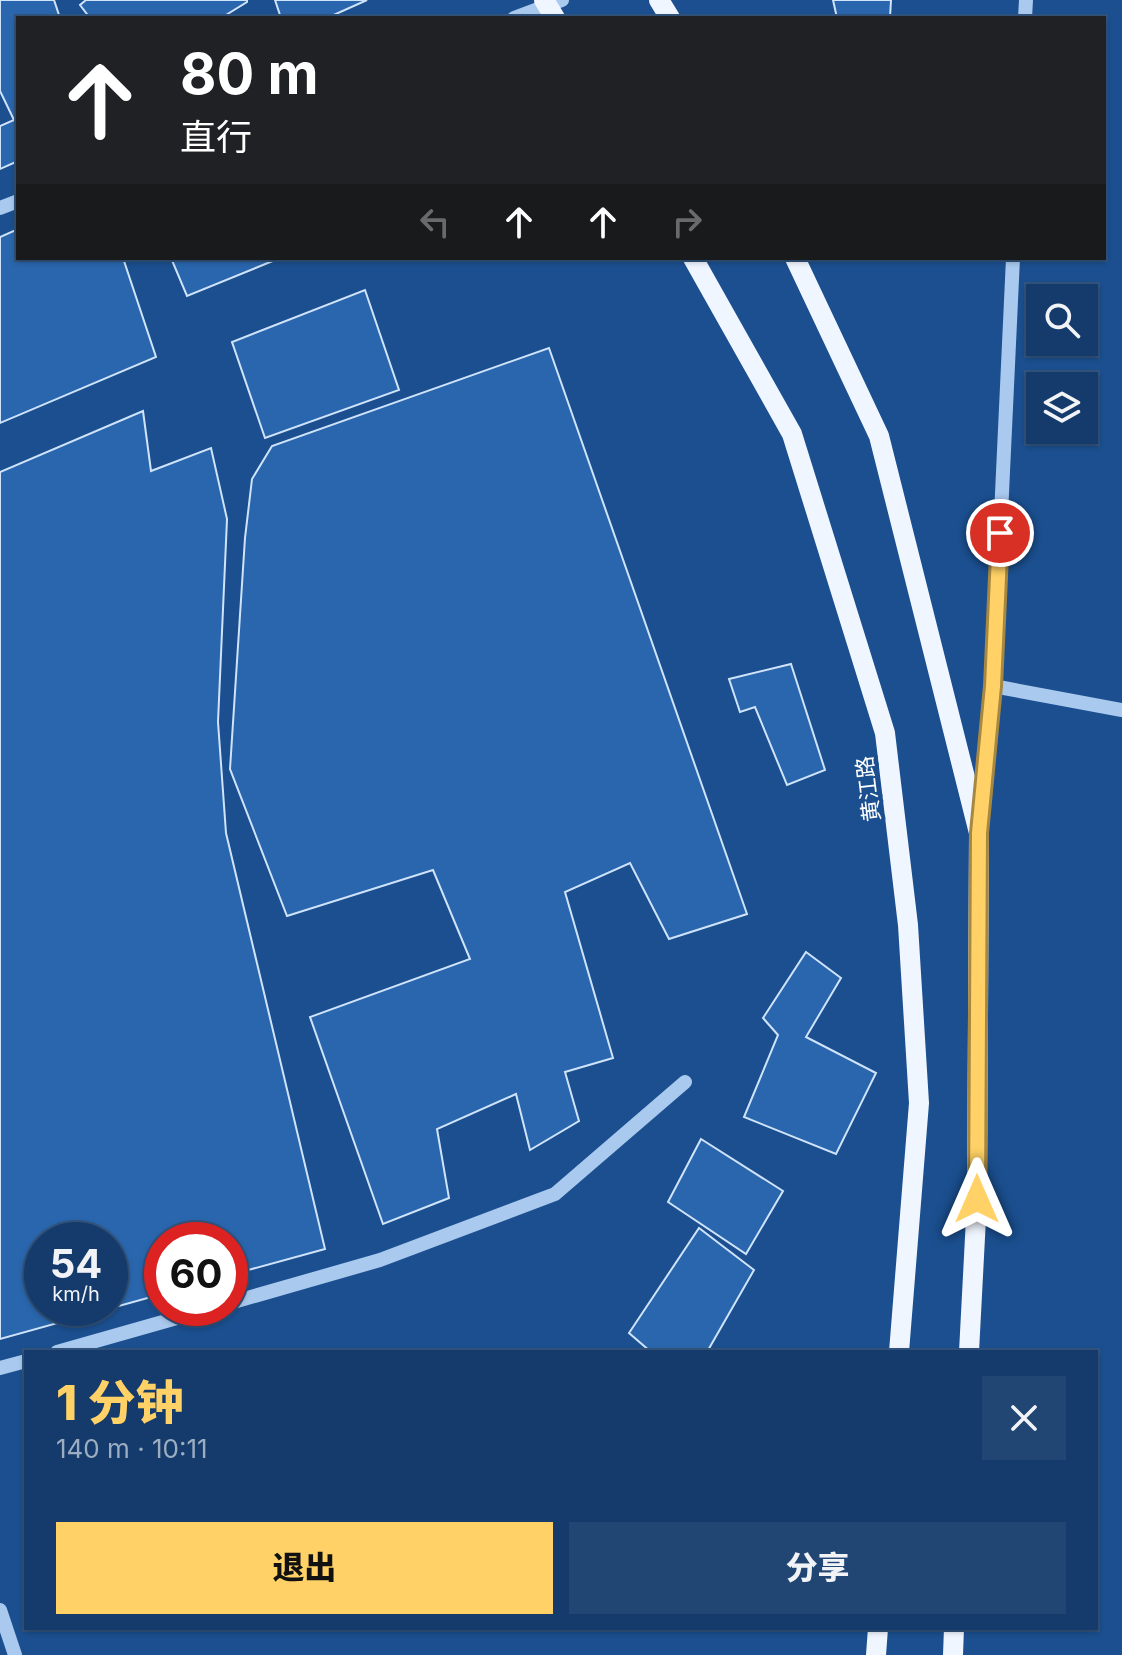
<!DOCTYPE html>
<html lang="zh">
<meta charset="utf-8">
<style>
:root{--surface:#143b6b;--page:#214673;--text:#f1f3f6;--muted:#9dadc1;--line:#33557e;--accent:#ffd166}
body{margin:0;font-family:Inter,"Noto Sans SC",sans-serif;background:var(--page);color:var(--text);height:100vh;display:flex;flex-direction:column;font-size:30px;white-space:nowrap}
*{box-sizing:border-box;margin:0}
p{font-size:26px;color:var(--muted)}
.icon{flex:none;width:44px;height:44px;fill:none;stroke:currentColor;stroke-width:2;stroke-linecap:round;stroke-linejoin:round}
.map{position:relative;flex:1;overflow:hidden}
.panel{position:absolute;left:24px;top:1350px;width:1074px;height:280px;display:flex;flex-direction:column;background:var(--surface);border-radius:0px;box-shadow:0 2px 6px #0004,0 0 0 2px var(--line)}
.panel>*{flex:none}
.banner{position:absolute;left:16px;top:16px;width:1090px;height:244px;border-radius:0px;box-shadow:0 2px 6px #0004,0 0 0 2px var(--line);background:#202124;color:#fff;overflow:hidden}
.tools{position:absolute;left:1026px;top:284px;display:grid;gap:16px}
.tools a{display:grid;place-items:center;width:72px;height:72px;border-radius:0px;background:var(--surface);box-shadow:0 2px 6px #0004,0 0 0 2px var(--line);font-size:40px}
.speed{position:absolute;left:24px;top:1222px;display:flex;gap:16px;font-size:40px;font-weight:700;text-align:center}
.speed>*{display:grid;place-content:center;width:104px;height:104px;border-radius:50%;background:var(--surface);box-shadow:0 2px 6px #0004,0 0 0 2px var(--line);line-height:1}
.speed small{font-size:20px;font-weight:400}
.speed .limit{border:12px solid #d22;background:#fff;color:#111}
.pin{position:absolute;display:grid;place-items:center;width:68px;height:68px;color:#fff;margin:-34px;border:4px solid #fff;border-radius:50%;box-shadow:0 2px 8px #0007}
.me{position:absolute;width:88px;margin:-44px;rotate:0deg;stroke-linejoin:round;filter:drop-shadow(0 0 6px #0008)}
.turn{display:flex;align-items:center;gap:28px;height:168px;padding:0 32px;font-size:36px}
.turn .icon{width:104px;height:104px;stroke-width:2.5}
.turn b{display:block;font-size:56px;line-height:68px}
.lanes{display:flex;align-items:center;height:76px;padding:0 32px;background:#0003;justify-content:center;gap:40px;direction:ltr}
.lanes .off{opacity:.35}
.round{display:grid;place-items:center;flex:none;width:84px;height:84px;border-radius:0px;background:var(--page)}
.headline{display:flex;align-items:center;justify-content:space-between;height:136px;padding:0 32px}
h1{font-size:48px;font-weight:800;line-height:60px;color:var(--accent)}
.button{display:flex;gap:16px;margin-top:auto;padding:16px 32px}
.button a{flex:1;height:92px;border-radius:0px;background:var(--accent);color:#111;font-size:32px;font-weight:800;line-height:92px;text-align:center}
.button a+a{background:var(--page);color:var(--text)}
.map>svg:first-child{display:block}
.building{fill:#2a66ad;stroke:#cfe3fa;stroke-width:2;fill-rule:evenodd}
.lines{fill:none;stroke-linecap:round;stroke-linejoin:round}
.minor{stroke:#a9c9ee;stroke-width:14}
.major{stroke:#f0f6ff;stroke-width:20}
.route-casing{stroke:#a68842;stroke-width:20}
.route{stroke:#ffd166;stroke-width:14}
.labels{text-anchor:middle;stroke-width:8;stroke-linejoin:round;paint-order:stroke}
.street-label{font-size:22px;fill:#fff;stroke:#1b4f8f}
</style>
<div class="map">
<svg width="1122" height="1655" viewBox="0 0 1122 1655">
<rect width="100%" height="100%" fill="#1b4f8f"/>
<g class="building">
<path d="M0,0H54L60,18H18V161L0,169V126L14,120L0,91Z"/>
<path d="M86,0H247V2L221,18H90L80,5Z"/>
<path d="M275,0H367L327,18H281Z"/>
<path d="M833,0H891L890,18H837Z"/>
<path d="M18,229V258H123L156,357L0,423V237Z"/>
<path d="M171,258H280L187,296Z"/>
<path d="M365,290L399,390L265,438L232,342Z"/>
<path d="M549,348L747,914L669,939L630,863L565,892L613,1058L565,1072L579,1121L530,1150L516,1094L437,1129L449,1198L383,1224L310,1017L470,959L433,870L287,916L230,769L245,538L252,479L272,446Z"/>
<path d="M143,411L151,471L211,448L227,519L218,722L226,833L325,1249L230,1275V1240H162V1294L0,1339V472ZM42,1240H110V1308H42Z"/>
<path d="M791,664L825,770L787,785L755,707L740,712L729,679Z"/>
<path d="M806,952L841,978L806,1037L876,1073L836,1154L744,1117L778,1035L763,1018Z"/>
<path d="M701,1139L783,1191L746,1254L668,1202Z"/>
<path d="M699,1228L754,1270L707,1352H651L629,1333Z"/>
</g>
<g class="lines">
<g class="minor">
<path d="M514,18L562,0"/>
<path d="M1025,18L1026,0"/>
<path d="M0,208L18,201"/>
<path d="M993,686L1122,710"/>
<path d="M980,820L993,686L1013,258"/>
<path d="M230,1303L380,1260L555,1194L685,1082"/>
<path d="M57,1352L212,1308"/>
<path d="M0,1368L26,1361"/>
<path d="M0,1610L15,1655"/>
</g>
<g class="major">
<path d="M544,0L555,18"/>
<path d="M659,0L670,18"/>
<path d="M693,258L792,434L885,733L908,925L919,1103L899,1352"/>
<path d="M795,258L879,436L979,833L977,1199L969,1352"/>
<path d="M876,1655L878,1628"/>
<path d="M953,1655L954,1628"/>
</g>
</g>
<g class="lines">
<g class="route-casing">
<path id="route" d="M977,1199L979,833L993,686L1000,533"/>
</g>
<use href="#route" class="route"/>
</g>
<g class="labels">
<g class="street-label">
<text transform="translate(868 789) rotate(-97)" y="8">黄江路</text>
</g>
</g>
</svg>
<div class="tools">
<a><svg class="icon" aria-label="search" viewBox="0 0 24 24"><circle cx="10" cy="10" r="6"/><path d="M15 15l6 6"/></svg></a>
<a><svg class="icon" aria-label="layers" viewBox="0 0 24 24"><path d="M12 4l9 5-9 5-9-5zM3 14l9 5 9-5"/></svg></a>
</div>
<div class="speed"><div>54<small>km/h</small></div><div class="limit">60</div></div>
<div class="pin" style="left:1000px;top:533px;background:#d93025"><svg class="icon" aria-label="arrive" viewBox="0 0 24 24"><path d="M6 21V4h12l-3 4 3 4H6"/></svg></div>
<svg class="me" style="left:977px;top:1199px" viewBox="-20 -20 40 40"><path d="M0-17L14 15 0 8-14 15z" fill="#ffd166" stroke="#fff" stroke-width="4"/></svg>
<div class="banner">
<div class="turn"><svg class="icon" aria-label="ahead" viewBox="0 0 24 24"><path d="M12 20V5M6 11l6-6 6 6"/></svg><div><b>80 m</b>直行</div></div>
<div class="lanes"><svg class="icon off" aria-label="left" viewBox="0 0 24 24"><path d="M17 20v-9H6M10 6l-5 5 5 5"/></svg><svg class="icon" aria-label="ahead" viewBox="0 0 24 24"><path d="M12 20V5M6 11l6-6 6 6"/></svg><svg class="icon" aria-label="ahead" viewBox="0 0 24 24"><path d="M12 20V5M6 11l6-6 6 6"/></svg><svg class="icon off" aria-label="right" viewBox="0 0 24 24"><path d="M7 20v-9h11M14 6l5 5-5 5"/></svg></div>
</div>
<section class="panel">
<div class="headline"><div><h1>1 分钟</h1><p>140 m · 10:11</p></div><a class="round"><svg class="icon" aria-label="close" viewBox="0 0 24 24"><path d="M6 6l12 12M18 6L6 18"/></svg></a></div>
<div class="button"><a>退出</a><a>分享</a></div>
</section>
</div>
